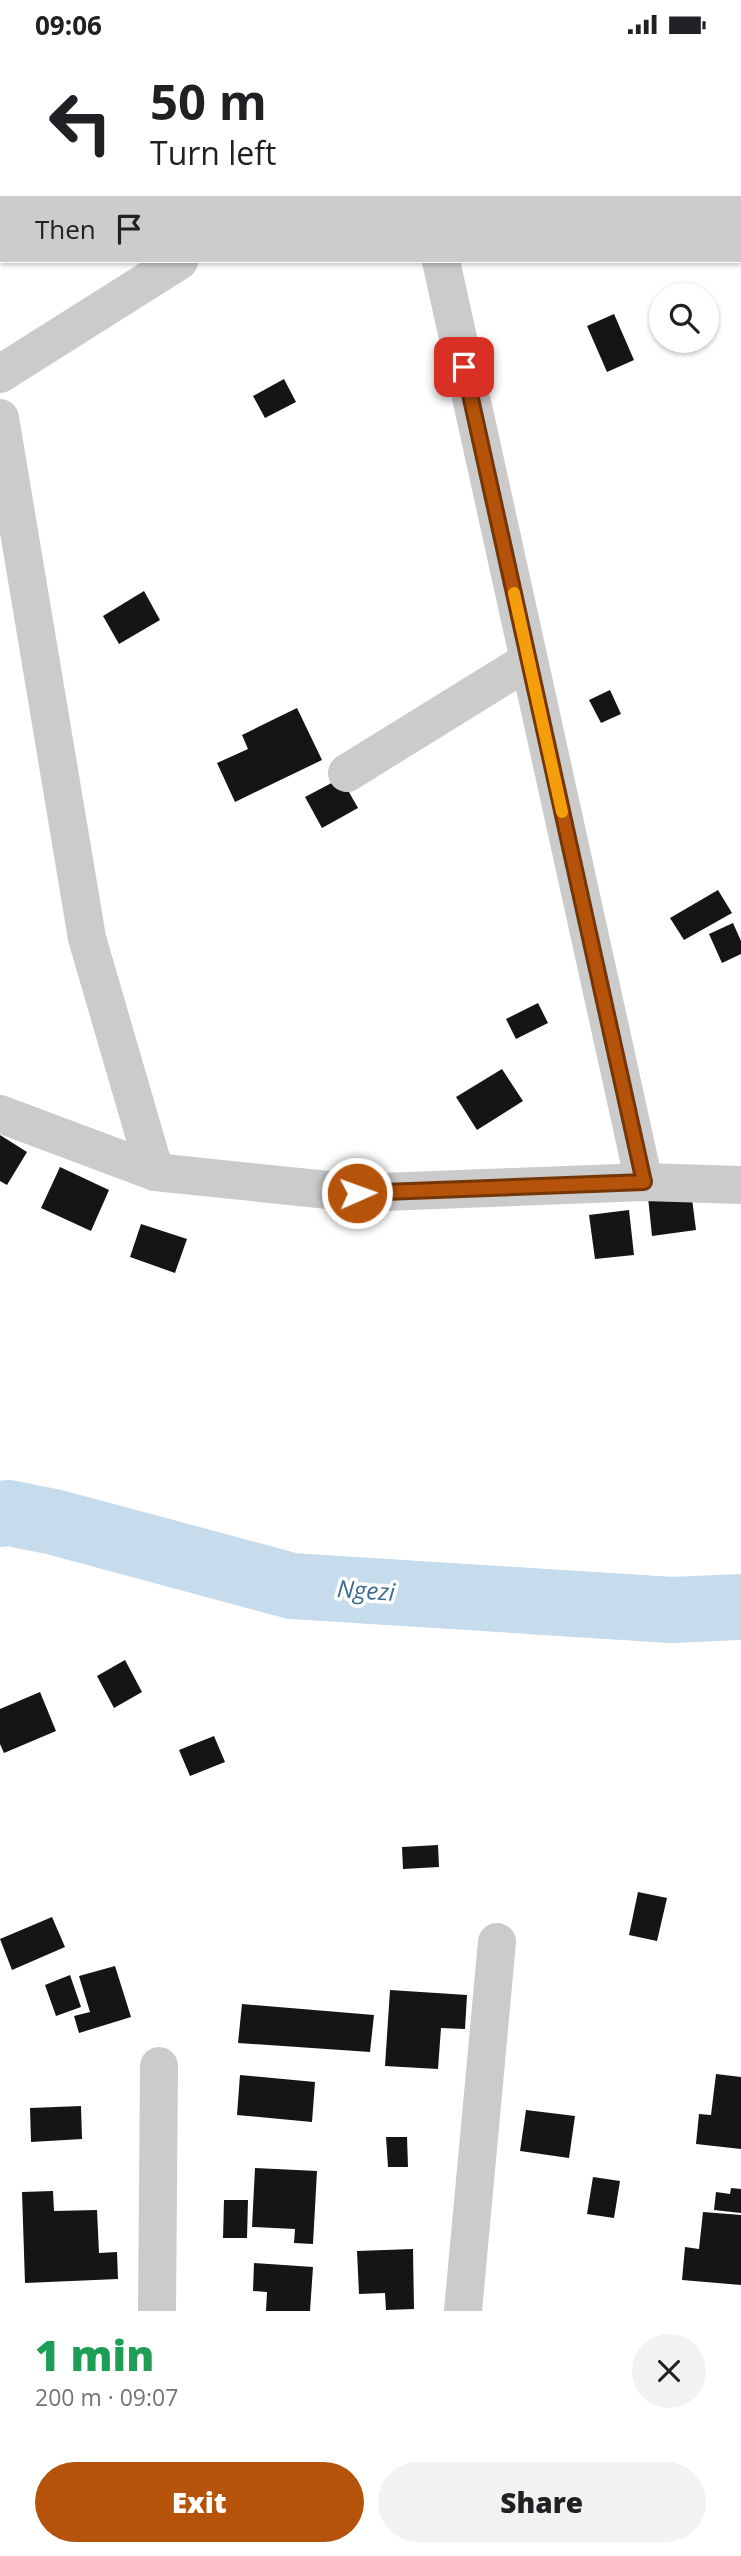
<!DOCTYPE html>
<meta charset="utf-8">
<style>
:root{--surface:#fff;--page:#f2f2f2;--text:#202124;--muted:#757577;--accent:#b45309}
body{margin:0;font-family:"Open Sans",sans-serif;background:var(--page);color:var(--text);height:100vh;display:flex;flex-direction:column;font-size:26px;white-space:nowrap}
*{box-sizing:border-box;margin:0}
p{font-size:23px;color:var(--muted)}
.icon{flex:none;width:38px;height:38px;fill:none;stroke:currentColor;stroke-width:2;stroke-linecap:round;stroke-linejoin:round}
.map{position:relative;height:2262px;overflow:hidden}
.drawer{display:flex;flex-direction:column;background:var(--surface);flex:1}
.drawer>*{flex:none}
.top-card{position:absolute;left:0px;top:0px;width:742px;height:214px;box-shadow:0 2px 5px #0004;background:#fff;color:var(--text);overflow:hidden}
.tools{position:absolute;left:649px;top:234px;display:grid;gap:14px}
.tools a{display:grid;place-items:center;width:70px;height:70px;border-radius:50%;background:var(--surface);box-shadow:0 2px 5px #0004;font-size:35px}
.pin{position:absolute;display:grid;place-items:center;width:60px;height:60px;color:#fff;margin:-30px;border-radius:14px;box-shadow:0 4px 10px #0006}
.me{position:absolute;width:77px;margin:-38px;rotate:88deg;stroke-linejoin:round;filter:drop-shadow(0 0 5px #0008)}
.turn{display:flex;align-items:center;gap:24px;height:147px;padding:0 35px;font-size:32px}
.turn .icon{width:91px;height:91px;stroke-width:2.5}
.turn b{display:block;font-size:49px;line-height:60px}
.then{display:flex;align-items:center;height:66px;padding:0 35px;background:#0003;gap:14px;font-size:26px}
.round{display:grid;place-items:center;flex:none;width:74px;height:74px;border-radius:37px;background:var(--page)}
.headline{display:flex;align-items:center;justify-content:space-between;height:119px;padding:0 35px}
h1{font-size:42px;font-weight:800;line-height:52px;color:#1e9e55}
.action{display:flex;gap:14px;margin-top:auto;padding:14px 35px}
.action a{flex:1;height:80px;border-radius:42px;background:var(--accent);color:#fff;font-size:28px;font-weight:800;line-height:80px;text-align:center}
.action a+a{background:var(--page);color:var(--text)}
.status{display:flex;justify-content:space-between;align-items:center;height:49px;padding:0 35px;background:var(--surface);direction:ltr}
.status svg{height:19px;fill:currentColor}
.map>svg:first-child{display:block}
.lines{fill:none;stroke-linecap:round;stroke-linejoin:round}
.river{stroke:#c6dbec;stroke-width:66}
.building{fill:#151515}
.minor{stroke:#cbcbcb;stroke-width:38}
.route-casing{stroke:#753606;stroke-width:18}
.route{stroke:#b45309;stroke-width:12}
.slow{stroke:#f59e0b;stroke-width:12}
.labels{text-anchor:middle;stroke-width:7;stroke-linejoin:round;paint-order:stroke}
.water-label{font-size:24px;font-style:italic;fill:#3a6b91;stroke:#fff}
</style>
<div class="status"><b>09:06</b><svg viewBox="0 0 49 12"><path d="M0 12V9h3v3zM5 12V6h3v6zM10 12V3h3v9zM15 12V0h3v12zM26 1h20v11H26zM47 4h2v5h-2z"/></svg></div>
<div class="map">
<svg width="741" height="2262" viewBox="0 0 741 2262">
<rect width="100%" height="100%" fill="#fff"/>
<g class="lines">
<path class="river" d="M0,1465L9,1464L54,1473L292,1537L672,1561L741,1558"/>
</g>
<g class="building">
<path d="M614,265L634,311L607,323L587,277Z"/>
<path d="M284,330L296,353L265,369L253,347Z"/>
<path d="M144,542L160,571L119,595L103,567Z"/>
<path d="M610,641L621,665L601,674L589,651Z"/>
<path d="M297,659L322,711L235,753L217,714L248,700L242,686Z"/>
<path d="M341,729L358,759L322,779L305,748Z"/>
<path d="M718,841L732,864L684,891L670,869Z"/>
<path d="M733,874L741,892V905L722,914L709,885Z"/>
<path d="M538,954L548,974L516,990L506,970Z"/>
<path d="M502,1020L523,1052L477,1081L456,1048Z"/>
<path d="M0,1086L27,1103L7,1136L0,1132Z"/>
<path d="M60,1118L109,1141L91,1182L41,1159Z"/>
<path d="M691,1142L696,1181L652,1187L648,1148Z"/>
<path d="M629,1161L634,1206L595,1210L589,1166Z"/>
<path d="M141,1175L187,1190L175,1224L130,1208Z"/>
<path d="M125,1611L142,1643L114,1659L97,1627Z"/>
<path d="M40,1643L56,1682L4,1704L0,1695V1660Z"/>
<path d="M214,1687L225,1713L190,1727L179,1701Z"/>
<path d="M438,1796L439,1818L403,1820L402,1798Z"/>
<path d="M638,1843L667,1849L657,1892L629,1886Z"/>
<path d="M52,1868L65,1898L12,1921L0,1890Z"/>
<path d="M115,1917L131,1968L79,1984L74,1967L90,1963L79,1927Z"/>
<path d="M70,1926L81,1958L56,1967L45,1936Z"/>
<path d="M390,1941L467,1946L465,1980L441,1979L438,2020L385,2017Z"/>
<path d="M242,1955L374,1966L370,2003L238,1994Z"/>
<path d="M716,2025L741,2028V2100L696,2095L699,2065L711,2066Z"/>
<path d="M240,2026L315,2033L312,2073L237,2066Z"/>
<path d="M81,2057L82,2090L31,2093L30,2059Z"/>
<path d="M526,2061L575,2067L569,2109L520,2102Z"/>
<path d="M386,2088H407L408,2118H388Z"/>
<path d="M255,2119L317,2122L313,2195L294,2194L295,2180L252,2178Z"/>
<path d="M593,2128L620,2132L614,2169L587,2165Z"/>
<path d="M731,2139L741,2140V2164L714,2161L716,2143L730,2145Z"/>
<path d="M53,2142L54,2162L97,2161L99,2204L117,2203L118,2230L25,2234L22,2143Z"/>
<path d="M224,2151H248L247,2189H223Z"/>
<path d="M703,2163L741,2166V2236L682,2231L685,2198L699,2200Z"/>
<path d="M413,2200L414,2260L386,2261L385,2244L359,2245L357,2202Z"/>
<path d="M254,2214L313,2218L310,2262H266L267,2243L253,2242Z"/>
</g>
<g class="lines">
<g class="minor">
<path d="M441,212L644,1133"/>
<path d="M0,325L179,212"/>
<path d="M0,369L87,889L155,1123"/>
<path d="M347,724L528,612"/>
<path d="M0,1065L155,1123L357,1144L644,1133L741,1136"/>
<path d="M157,2262L159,2017"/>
<path d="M463,2262L497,1893"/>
</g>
</g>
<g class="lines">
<g class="route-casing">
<path id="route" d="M357,1144L644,1133L464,318"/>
</g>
<use href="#route" class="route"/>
<path class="slow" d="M514,544L562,763"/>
</g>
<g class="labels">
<g class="water-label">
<text transform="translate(366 1542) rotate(4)" y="8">Ngezi</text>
</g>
</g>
</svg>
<div class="tools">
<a><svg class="icon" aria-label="search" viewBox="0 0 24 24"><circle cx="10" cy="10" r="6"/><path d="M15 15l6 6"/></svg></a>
</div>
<div class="pin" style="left:464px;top:318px;background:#d93025"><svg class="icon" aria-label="arrive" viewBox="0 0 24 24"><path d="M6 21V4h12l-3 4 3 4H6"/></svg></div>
<svg class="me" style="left:357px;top:1144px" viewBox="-20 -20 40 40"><circle r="17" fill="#b45309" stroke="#fff" stroke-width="3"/><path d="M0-11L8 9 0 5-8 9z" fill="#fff"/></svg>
<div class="top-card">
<div class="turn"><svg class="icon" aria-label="left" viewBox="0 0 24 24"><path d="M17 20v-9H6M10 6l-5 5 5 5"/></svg><div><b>50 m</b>Turn left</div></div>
<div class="then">Then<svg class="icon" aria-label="arrive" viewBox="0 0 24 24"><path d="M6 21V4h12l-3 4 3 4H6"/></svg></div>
</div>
</div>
<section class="drawer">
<div class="headline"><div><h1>1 min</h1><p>200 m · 09:07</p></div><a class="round"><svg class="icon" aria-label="close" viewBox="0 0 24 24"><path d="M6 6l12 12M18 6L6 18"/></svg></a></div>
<div class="action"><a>Exit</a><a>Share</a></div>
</section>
